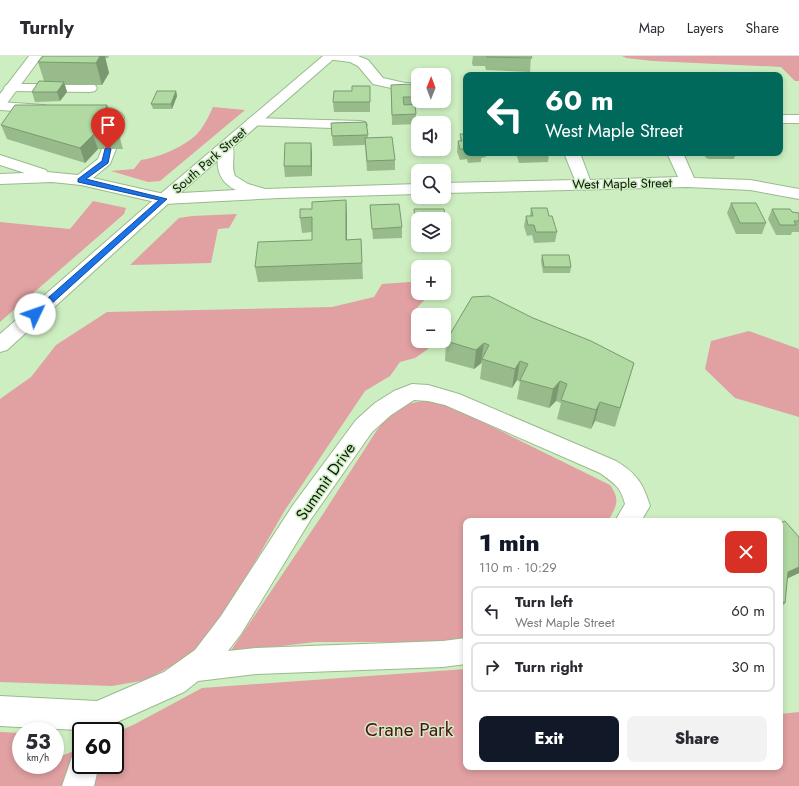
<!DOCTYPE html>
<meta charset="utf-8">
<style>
:root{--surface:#fff;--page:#f2f2f3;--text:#2b2b33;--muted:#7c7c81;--line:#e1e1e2;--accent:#111827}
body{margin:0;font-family:Jost,sans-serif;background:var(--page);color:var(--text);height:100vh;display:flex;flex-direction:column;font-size:15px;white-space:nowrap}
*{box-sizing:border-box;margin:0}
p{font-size:13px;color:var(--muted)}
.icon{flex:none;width:22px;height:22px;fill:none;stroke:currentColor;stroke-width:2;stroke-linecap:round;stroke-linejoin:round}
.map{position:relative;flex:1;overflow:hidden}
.details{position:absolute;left:463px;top:462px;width:320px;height:252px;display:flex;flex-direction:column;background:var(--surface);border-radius:8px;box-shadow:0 2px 6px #0003}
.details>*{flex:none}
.banner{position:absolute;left:463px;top:16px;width:320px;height:84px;border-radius:8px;box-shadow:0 2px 6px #0003;background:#00695c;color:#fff;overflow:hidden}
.needle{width:26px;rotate:1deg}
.buttons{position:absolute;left:411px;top:12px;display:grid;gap:8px}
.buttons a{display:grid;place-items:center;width:40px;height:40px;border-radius:8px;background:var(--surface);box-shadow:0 2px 6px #0003;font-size:20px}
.speed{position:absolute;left:12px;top:666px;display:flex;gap:8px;font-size:20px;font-weight:700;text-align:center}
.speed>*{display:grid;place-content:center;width:52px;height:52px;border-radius:50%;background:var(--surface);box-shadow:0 2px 6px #0003;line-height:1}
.speed small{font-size:10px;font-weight:400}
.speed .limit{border:2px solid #111;border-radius:6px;background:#fff;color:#111}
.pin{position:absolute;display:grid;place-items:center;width:34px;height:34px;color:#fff;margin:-41px -17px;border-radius:50% 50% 50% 0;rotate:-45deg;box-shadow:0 0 4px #0007}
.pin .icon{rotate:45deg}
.me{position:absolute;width:44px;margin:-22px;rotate:48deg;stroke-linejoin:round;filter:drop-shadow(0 0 3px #0008)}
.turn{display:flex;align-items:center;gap:14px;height:84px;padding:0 16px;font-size:18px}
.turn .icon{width:52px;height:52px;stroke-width:2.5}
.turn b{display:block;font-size:28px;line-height:34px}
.round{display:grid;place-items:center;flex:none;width:42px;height:42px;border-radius:8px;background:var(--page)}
.summary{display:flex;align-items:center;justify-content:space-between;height:68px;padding:0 16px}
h1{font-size:24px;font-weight:800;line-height:30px;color:var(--accent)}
.primary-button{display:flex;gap:8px;margin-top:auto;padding:8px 16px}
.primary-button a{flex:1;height:46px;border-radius:8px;background:var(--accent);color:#fff;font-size:16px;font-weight:800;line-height:46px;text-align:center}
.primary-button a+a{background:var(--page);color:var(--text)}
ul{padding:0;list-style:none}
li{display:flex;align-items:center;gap:12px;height:50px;margin:0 8px 6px;padding:0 8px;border:2px solid var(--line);border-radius:8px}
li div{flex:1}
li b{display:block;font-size:15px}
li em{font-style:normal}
header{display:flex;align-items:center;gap:24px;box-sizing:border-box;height:56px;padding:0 20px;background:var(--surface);border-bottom:1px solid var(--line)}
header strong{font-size:19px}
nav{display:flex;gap:22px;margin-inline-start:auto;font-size:14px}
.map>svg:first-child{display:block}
.green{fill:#e1a0a2}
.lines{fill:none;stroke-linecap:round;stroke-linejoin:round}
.minor-casing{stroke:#9aba8e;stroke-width:2}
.major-casing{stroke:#9aba8e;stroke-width:2}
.minor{fill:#fff;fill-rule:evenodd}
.major{fill:#fff;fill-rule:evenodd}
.wall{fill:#97bb8a}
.shaded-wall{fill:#7b9971}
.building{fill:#b0daa1;stroke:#7b9971}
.route{fill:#1a73e8;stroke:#114b97}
.labels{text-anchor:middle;stroke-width:3;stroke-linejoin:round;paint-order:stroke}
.far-street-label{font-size:13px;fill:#0f1a0a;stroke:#cdeec1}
.street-label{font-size:16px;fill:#0f1a0a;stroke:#cdeec1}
.near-park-label{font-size:19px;fill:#4e0d17;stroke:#cdeec1}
</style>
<header>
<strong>Turnly</strong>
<nav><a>Map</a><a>Layers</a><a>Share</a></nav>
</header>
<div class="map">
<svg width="799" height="730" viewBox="0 0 799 730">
<rect width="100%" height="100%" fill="#cdeec1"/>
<g class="green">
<path d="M622,0H799V25H795L781,11L653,5L626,2Z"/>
<path d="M213,51L245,54L160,125L148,126L111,115L134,113L141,104C156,102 178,93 190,84C201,77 208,62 213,51Z"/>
<path d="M93,145L126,152L124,158L0,266V166L70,173Z"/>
<path d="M237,158L229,172L218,173L211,207L130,209L179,162L192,160Z"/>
<path d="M410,226L418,228V237H431L415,254L447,257L444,261V259H418V285H431L428,293L415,302L400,306L390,320L365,335L285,454L220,566L195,593L184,603L146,624L112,630L0,626V343L31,321L56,289L107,256L332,251L374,241L382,228Z"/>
<path d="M749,275L799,293V361L735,342L705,313L711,285Z"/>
<path d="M428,344L448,349L610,429C621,444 616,451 608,465H466V583L441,586H315L230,596L323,458L377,374L390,358L407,348Z"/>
<path d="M466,613V711H780V658L799,656V730H0V676L21,677V709H55V686L59,701L81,692V709H115V677L135,668L202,632Z"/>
</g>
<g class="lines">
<g class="minor-casing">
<g id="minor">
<path d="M325,0H358L368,4L383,22L405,27H418V35H405L373,28L358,10L350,6L327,3Z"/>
<path d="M11,28H90L95,29L97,32L95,35L90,36L6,35L4,32L6,29Z"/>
<path d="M0,46L43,49L48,50L50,53L48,56L43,57L0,54Z"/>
<path d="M81,50C94,50 116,49 124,61L119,83L117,86L112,87L107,86L105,83L109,63L101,59L76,57L74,54L76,51Z"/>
<rect x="780" y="59" width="19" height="8"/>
<path d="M253,62L360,65L365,66L367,69L365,72L360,73L248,69L246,66L248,63Z"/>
<path d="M226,85L231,87C237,95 230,109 235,120L248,128L265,133L418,128V138L279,142L164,148L81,129L52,126L0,128V118L25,117L0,109V99L46,114L47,116L78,119L98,103L103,90L108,88L113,90L116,93L110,108L93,122L164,138L236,134C221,127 216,115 218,99C218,95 218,91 221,87Z"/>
<path d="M564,97H580L590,124L678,121L667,97H683L694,122L750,124L799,133V143L750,134L688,131L444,137V127L575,124Z"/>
<path d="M412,328L428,329L459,338L616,405C636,417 643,427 650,450L641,465H615L625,448C621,431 614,427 600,417L445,349L428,345L414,344L391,359L372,376L311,463L241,578L228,595L256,592L443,585L466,582V608L443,611L256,618L198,625L184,636L97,675L0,670V640L97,645L164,616L195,594L221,560L293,449L356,364L375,347L394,335Z"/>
<path d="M81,695V709H99L94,730H62L73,698Z"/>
</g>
</g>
<g class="major-casing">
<g id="major">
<path d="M29,0H42L5,50L0,51V38Z"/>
<path d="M323,0H337L170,146L7,294L0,296V278L158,140Z"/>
</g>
</g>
<use href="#minor" class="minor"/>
<use href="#major" class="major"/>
</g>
<g class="wall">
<path d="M43,0H109L108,2H105L109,17L102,29H65L67,36L60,45L35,46L32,36L44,25L38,6Z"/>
<path d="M473,0H531L530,16L486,14L485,10H473L472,7Z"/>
<path d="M391,29L412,41V48L416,58V68L392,69Z"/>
<path d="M370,30V56H334L333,46L352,35Z"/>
<path d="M176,35L177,40L172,53H153L151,48Z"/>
<path d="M419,45H444L447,46L446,51H419Z"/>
<path d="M107,49L111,63L109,70L119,79L123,93H98L85,107L7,83L1,69Z"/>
<path d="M366,66L368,82L395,104V114L367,115L365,89L333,90L331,67Z"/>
<path d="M460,78H466V97H487L486,101L481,102V106L468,107L467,103L460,104L457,96L458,85H460Z"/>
<path d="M312,97V120L285,121L284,110Z"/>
<path d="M516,97H549L548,106L519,107Z"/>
<path d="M703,97H736L734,103H709L706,102Z"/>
<path d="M346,144L347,184L361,183L363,223L258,226L255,211L312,184V176L302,177L300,162L312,153Z"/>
<path d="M731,147L766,167L762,178H736L727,157Z"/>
<path d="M370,149L402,171V182L373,183Z"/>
<path d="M531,152L549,160L557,176L555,186L534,187L532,179L527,180L524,170L526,160H530Z"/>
<path d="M414,153H444L447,177L446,187H444V163H418V188H416L414,164Z"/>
<path d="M772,153L792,156L799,157V176H792L791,179H776L768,163Z"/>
<path d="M542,199L571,211L570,217H543L541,205Z"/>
<path d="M533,262L634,307L615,371L595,365L591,373L557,363L561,347L556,345L549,352L517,343L520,326L517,324L512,332L480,323L482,307L474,313L445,305L446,285Z"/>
<path d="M780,467L799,517L787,523L785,547L780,553Z"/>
</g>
<g class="shaded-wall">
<path d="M100,0H105L109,17L102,29L96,7Z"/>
<path d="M64,26L67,36L60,45L57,36Z"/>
<path d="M176,35L177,40L172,53L171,48Z"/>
<path d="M107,49L111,63L106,77L101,63Z"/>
<path d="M93,79L98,93L85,107L80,92Z"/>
<path d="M311,87L312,97V120L311,110Z"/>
<path d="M346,144L347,160V199L346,184Z"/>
<path d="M484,287L481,307L474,313L476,294Z"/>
<path d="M520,305L517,324L512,332L515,313Z"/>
<path d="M560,325L556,345L549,352L553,333Z"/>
<path d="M600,346L595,365L591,373L596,354Z"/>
<path d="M799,511V517L781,525L788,516Z"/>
</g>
<g class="building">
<path d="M43,0H100L96,7L38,6Z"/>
<path d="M487,0H531L532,2L487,1Z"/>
<path d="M39,25L64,26L57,36H32Z"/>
<path d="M411,28L412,41H403L404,49L415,48L416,58L392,59L391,29Z"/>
<path d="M352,30H370V46H333L334,35H352Z"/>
<path d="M157,35H176L171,48H151Z"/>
<path d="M444,38H446L447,46H419V45H444Z"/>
<path d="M15,49H107L101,63L119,79H93L80,92L1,69Z"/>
<path d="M366,66L368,79L332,80L331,67Z"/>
<path d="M460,78H466V93H460L458,85H462Z"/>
<path d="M392,81L395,104L367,105L365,82Z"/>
<path d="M285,87H311V110H284Z"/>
<path d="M346,144V184L361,183L362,207L255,211L258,186L312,184V161L300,162V153H312V146Z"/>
<path d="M731,147H756L766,167H740Z"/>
<path d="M399,148L402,171L372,173L370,149Z"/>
<path d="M531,152H547L549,160H552L557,176H536L534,169H528L526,160H533Z"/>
<path d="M414,153H444L447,177H444V163H418V177H416Z"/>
<path d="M772,153H790L792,156L799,157V165H794L796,169H780Z"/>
<path d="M542,199H569L571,211H544Z"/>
<path d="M489,240L533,262L591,285L634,307L620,352L600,346L596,354L561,344L567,328L560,325L553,333L520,324L528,308L520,305L515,313L482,303L489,289L484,287L476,294L446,285L472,241Z"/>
<path d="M785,465L799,481V511L788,516L785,547L780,545V467Z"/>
</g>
<path class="route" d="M108,91L111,93L108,107L86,123L167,143L38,260H32V256L159,144L78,126V123L102,105L105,93Z"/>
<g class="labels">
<g class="far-street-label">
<text transform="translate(209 104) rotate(-41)" y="5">South Park Street</text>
<text transform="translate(622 127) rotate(-1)" y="5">West Maple Street</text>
</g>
<g class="street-label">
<text transform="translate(325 425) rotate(-55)" y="6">Summit Drive</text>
</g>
<g class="near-park-label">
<text x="409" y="680">Crane Park</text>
</g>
</g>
</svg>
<div class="buttons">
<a><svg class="needle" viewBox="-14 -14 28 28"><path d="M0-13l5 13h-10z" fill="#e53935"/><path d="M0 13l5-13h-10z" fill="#7c7c81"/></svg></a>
<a><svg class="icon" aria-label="sound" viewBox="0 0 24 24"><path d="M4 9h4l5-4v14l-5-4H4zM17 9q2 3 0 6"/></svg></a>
<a><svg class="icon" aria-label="search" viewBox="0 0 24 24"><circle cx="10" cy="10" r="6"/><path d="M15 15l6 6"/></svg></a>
<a><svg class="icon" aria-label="layers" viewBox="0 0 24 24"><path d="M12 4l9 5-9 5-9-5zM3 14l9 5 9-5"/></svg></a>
<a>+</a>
<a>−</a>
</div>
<div class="speed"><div>53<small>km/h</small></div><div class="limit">60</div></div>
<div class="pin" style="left:108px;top:93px;background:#d93025"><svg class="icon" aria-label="arrive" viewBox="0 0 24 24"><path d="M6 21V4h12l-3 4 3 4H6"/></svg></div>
<svg class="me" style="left:35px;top:258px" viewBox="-20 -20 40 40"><circle r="19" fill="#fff"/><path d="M0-13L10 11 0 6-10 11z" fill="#1a73e8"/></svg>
<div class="banner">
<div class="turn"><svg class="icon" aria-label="left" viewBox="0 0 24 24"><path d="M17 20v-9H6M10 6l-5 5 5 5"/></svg><div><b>60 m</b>West Maple Street</div></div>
</div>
<section class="details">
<div class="summary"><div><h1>1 min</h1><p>110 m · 10:29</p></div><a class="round" style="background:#d93025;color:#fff"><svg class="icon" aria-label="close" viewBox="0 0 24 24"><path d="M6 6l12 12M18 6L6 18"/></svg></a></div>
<ul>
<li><svg class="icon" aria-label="left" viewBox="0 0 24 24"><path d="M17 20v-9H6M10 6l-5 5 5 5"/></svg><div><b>Turn left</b><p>West Maple Street</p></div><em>60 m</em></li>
<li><svg class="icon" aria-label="right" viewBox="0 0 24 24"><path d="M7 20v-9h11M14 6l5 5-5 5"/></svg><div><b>Turn right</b></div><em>30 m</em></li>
</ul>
<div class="primary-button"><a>Exit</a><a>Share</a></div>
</section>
</div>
